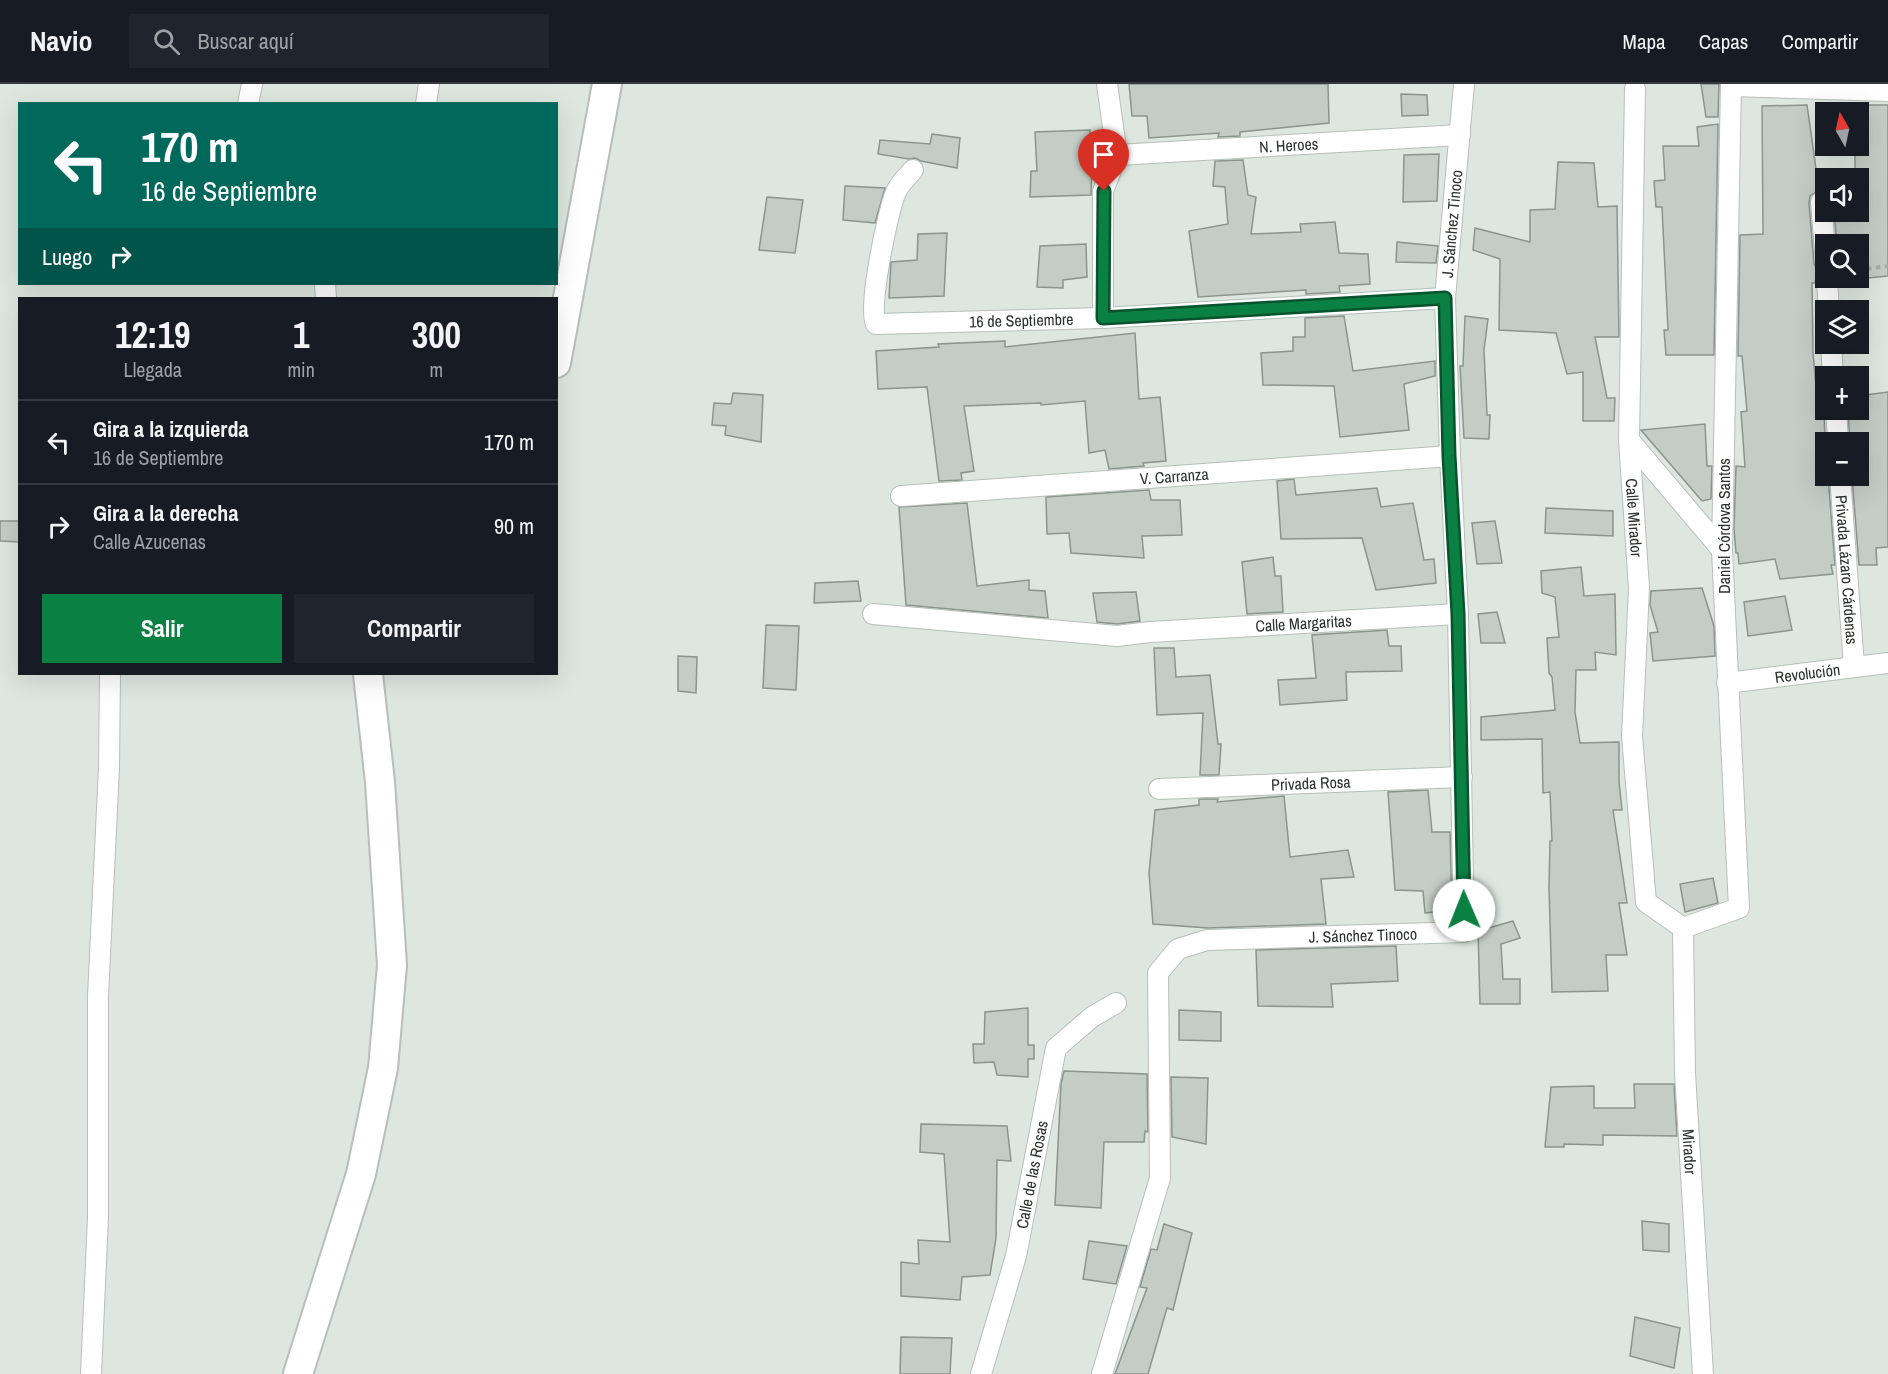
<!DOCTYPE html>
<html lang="es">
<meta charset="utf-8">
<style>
:root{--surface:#171b24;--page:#20242c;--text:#f1f3f6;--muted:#9ea1a6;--line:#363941;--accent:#0b8043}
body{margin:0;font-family:"Archivo Narrow",sans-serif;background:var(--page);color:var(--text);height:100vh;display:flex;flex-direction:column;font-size:22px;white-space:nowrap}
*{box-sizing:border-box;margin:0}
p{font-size:20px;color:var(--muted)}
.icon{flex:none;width:33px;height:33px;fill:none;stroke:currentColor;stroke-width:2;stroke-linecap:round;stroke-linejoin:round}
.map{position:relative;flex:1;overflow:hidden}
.sheet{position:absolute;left:18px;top:213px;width:540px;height:378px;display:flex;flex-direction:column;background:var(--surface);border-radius:0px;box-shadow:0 6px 24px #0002}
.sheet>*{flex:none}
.hud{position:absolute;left:18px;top:18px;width:540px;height:183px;border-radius:0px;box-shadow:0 6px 24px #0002;background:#00695c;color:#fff;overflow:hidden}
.needle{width:39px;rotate:351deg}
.fabs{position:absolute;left:1815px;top:18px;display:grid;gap:12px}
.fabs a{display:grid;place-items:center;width:54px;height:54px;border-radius:0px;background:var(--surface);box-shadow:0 6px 24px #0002;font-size:30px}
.pin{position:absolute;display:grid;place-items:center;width:51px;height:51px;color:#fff;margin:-62px -26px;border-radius:50% 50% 50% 0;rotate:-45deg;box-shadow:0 0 6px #0007}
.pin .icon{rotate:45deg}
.me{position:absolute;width:66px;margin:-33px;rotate:359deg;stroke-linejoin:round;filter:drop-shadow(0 0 4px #0008)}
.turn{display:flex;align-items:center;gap:21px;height:126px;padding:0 24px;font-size:27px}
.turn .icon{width:78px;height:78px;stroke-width:2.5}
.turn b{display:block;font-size:42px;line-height:51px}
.then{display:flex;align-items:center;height:57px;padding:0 24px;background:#0003;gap:12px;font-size:22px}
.eta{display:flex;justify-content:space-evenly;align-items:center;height:102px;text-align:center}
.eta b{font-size:36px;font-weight:700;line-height:42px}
.button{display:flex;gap:12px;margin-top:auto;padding:12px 24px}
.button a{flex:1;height:69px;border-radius:0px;background:var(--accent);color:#fff;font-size:24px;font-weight:700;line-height:69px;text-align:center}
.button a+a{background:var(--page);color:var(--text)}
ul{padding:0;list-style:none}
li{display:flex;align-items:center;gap:18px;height:84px;padding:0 24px;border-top:2px solid var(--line)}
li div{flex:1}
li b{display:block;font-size:22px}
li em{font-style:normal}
header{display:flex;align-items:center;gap:36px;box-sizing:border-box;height:84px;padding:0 30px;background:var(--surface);border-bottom:2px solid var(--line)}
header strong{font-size:28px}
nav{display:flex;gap:33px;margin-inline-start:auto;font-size:21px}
.search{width:420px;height:54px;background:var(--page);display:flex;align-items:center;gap:15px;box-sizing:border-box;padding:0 21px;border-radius:0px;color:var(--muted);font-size:22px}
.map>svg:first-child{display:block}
.building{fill:#c3cdc5;stroke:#8b948d;stroke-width:1.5}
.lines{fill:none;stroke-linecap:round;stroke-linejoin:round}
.minor-casing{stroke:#b6bfb8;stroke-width:22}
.secondary-casing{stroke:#b6bfb8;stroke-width:32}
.path{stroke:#a5ada6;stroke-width:4;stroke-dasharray:4.5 4.5;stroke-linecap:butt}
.minor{stroke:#fff;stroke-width:20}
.secondary{stroke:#fff;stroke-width:28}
.route-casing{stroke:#07532c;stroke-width:15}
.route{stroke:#0b8043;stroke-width:10}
.labels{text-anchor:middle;stroke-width:4.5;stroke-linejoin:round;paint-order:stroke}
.street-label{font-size:16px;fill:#2d312e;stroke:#fff}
</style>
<header>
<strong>Navio</strong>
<div class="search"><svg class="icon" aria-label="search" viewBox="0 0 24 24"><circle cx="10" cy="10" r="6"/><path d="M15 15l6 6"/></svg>Buscar aquí</div>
<nav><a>Mapa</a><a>Capas</a><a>Compartir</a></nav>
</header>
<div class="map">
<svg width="1888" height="1290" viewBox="0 0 1888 1290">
<rect width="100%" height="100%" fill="#dde7df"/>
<g class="building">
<path d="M1129,0H1328L1329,39L1240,48V52L1218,53L1219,49L1149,54L1147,32H1132Z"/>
<path d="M1701,0H1719L1718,33H1706Z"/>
<path d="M1401,10L1427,11L1428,31L1402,32Z"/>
<path d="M1807,21L1819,106L1810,112L1809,119L1814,180L1818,187L1815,199H1812L1813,268L1818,326H1824L1826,392H1828L1835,481H1831L1833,490L1780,495L1775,475L1739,480L1738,469H1736L1734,445L1736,382L1745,383L1741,328L1747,327L1742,272H1738L1740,151L1763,150L1762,22Z"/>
<path d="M1831,21H1888V192L1839,197V194H1858V160H1837L1834,128H1863L1858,114V94H1855V62H1858V28H1833Z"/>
<path d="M1718,40L1714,271H1666L1664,246H1668L1662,123H1656L1654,97L1665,96L1663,62H1699L1697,43Z"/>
<path d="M1090,46L1092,79L1091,111L1030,113L1031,87H1037L1035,48Z"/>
<path d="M932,50L960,54L957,84L921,77L915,74L909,75L878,70L880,56L930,60Z"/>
<path d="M1439,70L1437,117L1403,118L1404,71Z"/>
<path d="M1243,76L1248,111L1256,113L1251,150L1301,148L1300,140L1335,138L1339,169L1368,170L1370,200L1339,202L1340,208L1306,210V206L1198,213L1189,147L1228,140L1225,103L1213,102L1215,77Z"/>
<path d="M1558,78L1594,79L1598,123L1617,122L1619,253H1595L1607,314H1615L1614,337H1583V288L1567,290L1556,249L1499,246L1500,175L1473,166L1475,144L1530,158V126L1555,125Z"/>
<path d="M845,102L885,104L875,139L843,136Z"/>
<path d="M767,113L803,116L795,169L759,166Z"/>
<path d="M947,149L944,212L889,214L891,178L917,176L918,150Z"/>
<path d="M1397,158L1438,162L1436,179L1396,178Z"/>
<path d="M1086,160L1087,193L1063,196V204L1037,203L1040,162Z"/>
<path d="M1344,232L1353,287L1435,277V292L1404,300L1409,346L1340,353L1334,302L1263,301L1261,269L1293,267V253H1305V234Z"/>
<path d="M1465,232L1488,235L1484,266L1487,331H1490L1489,355L1464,354L1460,282H1463Z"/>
<path d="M1135,249L1139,315L1160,313L1166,377L1143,379L1144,382L1109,385L1105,366L1089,369L1085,317L1041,321V319L964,322L974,387L961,389L962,396L939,397L927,303L878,305L876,267L939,263L938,260L1005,257V263Z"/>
<path d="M1888,308V463L1876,464L1877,481H1859L1852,392H1858V358H1850L1848,326H1858V312Z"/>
<path d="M733,309L763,311L761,358L725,351L726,342L712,341L714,319L731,320Z"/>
<path d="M1705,340L1707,382H1712L1711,415L1702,417L1641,346Z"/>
<path d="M1294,395L1296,411L1377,404L1381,423L1413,419L1424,476L1434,475L1436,499L1376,506L1362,454L1281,455L1277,397Z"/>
<path d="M1149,406L1151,416H1180L1182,451L1142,452L1144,474L1071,469L1069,449L1047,450L1046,413Z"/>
<path d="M967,419L977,502L1029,496V506L1045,507L1048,534L906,521L899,423Z"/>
<path d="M1546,424L1613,427V452L1545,449Z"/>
<path d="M0,437H20V458L0,457Z"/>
<path d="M1495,437L1502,479L1477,480L1472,439Z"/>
<path d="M1273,473L1275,492H1281L1283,528L1247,530L1242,478Z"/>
<path d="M1581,483L1584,512L1615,510L1616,571L1595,568L1596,586H1576L1575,628L1580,659L1619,658V698L1622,726H1613L1627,819H1619L1627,871H1606L1608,907L1552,908L1549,803L1550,757H1552L1550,708L1543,709L1542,655L1481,656V633L1555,626L1552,593L1549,589L1547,554L1559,553L1555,513L1542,509L1541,487Z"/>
<path d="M858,497L861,517L814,519L815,499Z"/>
<path d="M1702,504L1714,542L1715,572L1653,577L1650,549L1658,548L1650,521L1651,507Z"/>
<path d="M1136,508L1140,537L1117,540L1097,538L1093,509Z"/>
<path d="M1785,512L1792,546L1748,552L1744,518Z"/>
<path d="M1497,528L1505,559H1481L1478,530Z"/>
<path d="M766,541L799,542L796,606L763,604Z"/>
<path d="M1387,546L1389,562H1401L1402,587L1346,588L1347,616L1280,621L1278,596L1316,594L1312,551Z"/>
<path d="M1154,564H1174L1176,593L1210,591L1218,660H1221L1219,691H1200L1203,629L1157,631Z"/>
<path d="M678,572L697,573L696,609L678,607Z"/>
<path d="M1428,706L1432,748H1450L1452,826L1425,829L1423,807L1395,806L1388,708Z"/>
<path d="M1284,712L1290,773L1348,766L1354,793L1321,795L1326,840L1208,844L1153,840L1149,789L1155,726L1199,721V715H1218L1217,718Z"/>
<path d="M1713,794L1718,819L1685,828L1680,800Z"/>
<path d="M1513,837L1520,854L1501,860L1503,895H1520V920H1480L1478,847Z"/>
<path d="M1396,862L1398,897L1331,900L1333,923L1258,922L1256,866Z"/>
<path d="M1028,924V961H1034V975H1028V993L997,991L994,978L974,979L973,960H984L985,928Z"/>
<path d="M1179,926L1221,928V957L1179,956Z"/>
<path d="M1064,987L1147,990L1148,1048L1145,1047L1144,1058H1104L1101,1124L1055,1121L1061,1000Z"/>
<path d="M1171,993L1208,994L1206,1060L1172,1053Z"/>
<path d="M1634,1000H1674L1677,1052L1603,1051V1061L1564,1060V1063H1545L1551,1003L1594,1002V1024H1635Z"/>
<path d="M921,1040L1007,1042L1011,1077L997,1076L996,1154L990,1191L962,1193L960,1216L901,1212V1178L919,1180L918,1156L950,1158L944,1070L920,1068Z"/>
<path d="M1642,1137L1669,1140V1168L1643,1166Z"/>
<path d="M1164,1140L1192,1149L1173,1226L1167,1224L1148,1290H1115L1147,1204L1140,1203L1151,1165L1157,1166Z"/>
<path d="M1089,1157L1127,1162L1116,1200L1083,1195Z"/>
<path d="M1635,1233L1680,1244L1674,1284L1630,1272Z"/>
<path d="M901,1253L952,1254L950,1290H900Z"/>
</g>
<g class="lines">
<g class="minor-casing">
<g id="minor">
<path d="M1731,2L1888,7"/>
<path id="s1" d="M1635,5L1629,356L1639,504L1632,652L1646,818L1683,844"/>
<path d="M248,20L252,0"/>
<path d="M426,20L429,0"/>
<path id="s2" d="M1117,71L1460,51"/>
<path id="s3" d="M913,86C908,92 899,100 896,108C888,125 867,228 876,240L1103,234L1445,214"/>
<path d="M1821,118L1826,179"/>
<path d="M1827,194L1829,226"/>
<path d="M325,200L326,214"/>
<path d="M1103,234V107L1117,71L1107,0"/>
<path d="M1831,260L1833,292"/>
<path d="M1836,326L1838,358"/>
<path d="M1629,356L1722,466"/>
<path id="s4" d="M1840,392L1854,582"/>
<path id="s5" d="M901,412L1450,372"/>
<path id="s6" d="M873,530L1117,552L1150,548L1458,530"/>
<path id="s7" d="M1727,599L1888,579"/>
<path id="s8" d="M1159,705L1462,693"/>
<path d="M1683,844L1739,824L1722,466L1731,0"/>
<path id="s9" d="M1683,844L1685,989L1703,1290"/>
<path d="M91,1290L98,1133V912L109,683L110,590"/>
<path id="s10" d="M981,1290L1016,1172L1056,964L1092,933L1116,919"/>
<path id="s11" d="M1102,1290L1160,1094L1158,889L1178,865L1207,856L1464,848L1458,530L1450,372L1445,214L1464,0"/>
</g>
</g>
<g class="secondary-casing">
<g id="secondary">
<path d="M556,279L607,0"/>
<path d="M298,1290L361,1090L383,984L392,881L380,698L368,590"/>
</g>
</g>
<path class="path" d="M1858,186L1888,182"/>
<use href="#minor" class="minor"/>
<use href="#secondary" class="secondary"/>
</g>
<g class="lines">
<g class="route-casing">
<path id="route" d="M1104,107L1103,234L1445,214L1449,372L1458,530L1464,826"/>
</g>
<use href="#route" class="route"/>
</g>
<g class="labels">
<g class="street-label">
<text dy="6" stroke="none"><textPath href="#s2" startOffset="172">N. Heroes</textPath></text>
<text dy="6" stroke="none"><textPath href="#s11" startOffset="1437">J. Sánchez Tinoco</textPath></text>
<text dy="6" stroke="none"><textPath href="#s3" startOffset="308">16 de Septiembre</textPath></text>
<text dy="6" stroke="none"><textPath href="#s5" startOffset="274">V. Carranza</textPath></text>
<text dy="6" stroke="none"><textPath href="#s1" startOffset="429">Calle Mirador</textPath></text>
<text transform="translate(1724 442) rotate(-90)" y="6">Daniel Córdova Santos</text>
<text dy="6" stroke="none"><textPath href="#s4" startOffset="94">Privada Lázaro Cárdenas</textPath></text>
<text dy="6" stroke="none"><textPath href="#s6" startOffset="432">Calle Margaritas</textPath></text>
<text dy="6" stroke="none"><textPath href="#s7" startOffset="81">Revolución</textPath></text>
<text dy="6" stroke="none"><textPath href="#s8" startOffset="152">Privada Rosa</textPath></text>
<text dy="6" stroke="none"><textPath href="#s11" startOffset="627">J. Sánchez Tinoco</textPath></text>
<text dy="6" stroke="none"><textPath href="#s9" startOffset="224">Mirador</textPath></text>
<text dy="6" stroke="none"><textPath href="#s10" startOffset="206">Calle de las Rosas</textPath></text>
</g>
</g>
</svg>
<div class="fabs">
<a><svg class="needle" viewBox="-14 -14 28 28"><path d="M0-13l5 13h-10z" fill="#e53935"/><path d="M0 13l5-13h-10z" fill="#9ea1a6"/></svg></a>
<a><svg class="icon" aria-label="sound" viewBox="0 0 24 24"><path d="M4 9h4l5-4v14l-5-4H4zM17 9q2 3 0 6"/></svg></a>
<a><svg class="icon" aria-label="search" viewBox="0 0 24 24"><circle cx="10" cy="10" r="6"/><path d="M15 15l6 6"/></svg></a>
<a><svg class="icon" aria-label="layers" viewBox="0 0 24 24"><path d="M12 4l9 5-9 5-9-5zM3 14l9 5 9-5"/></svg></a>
<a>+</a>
<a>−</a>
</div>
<div class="pin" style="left:1104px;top:107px;background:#d93025"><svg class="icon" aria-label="arrive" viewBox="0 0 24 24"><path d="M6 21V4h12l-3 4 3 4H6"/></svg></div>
<svg class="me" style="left:1464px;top:826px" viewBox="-20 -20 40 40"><circle r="19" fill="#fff"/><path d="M0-13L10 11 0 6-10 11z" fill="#0b8043"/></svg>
<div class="hud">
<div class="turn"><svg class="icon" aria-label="left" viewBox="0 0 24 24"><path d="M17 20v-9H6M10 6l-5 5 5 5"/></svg><div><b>170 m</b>16 de Septiembre</div></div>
<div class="then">Luego<svg class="icon" aria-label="right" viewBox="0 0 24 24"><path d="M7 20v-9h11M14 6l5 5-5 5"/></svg></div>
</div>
<section class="sheet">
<div class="eta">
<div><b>12:19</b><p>Llegada</p></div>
<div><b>1</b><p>min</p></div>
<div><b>300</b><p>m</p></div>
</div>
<ul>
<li><svg class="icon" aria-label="left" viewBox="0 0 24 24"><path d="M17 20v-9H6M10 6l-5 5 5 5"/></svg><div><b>Gira a la izquierda</b><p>16 de Septiembre</p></div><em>170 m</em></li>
<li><svg class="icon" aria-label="right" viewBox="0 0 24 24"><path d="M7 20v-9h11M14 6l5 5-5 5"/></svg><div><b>Gira a la derecha</b><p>Calle Azucenas</p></div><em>90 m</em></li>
</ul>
<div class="button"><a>Salir</a><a>Compartir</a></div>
</section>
</div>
